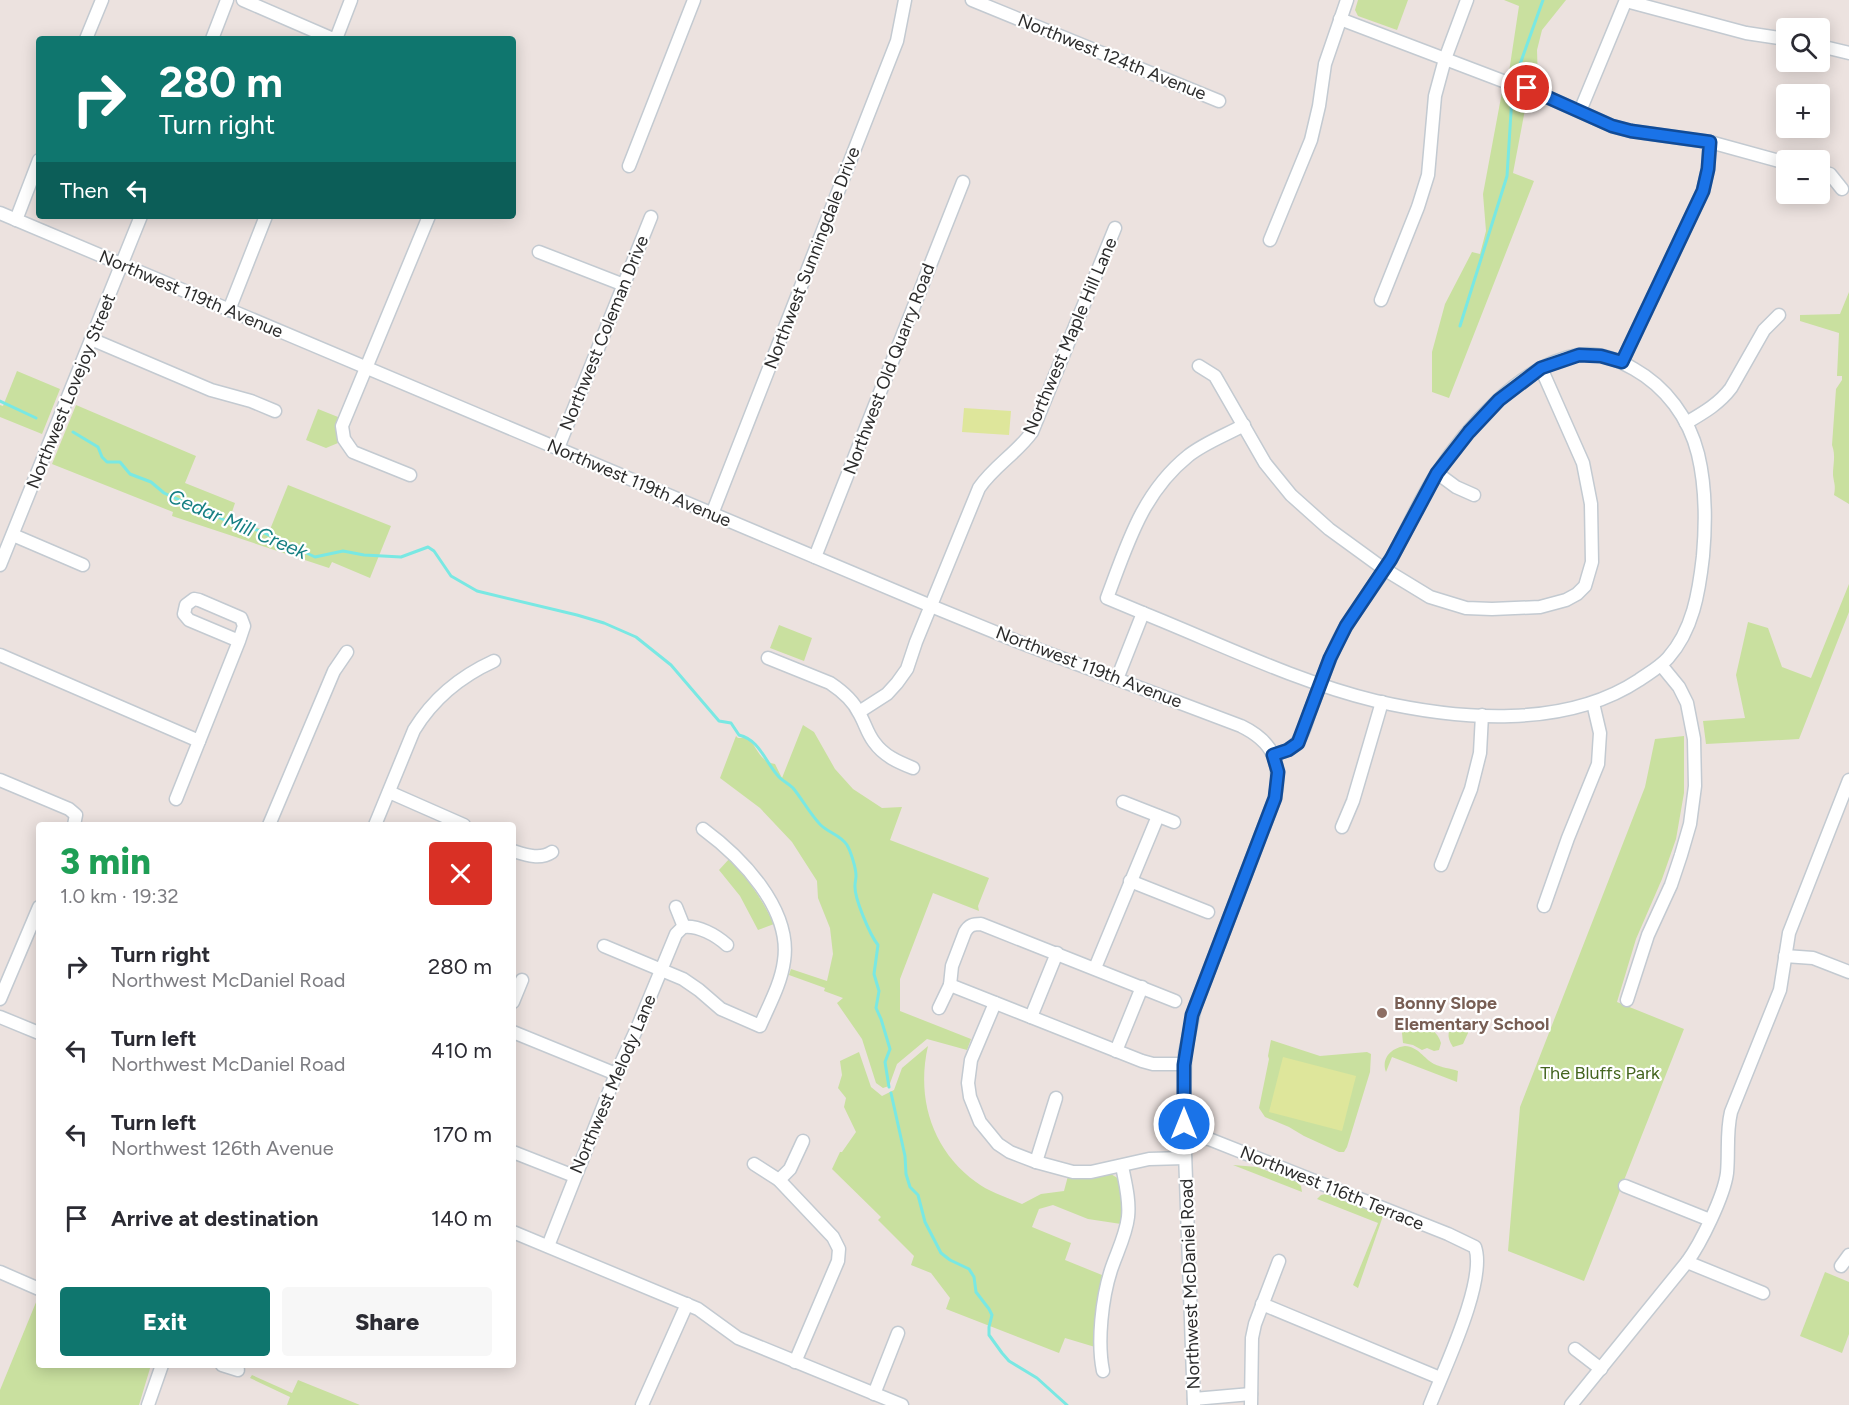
<!DOCTYPE html>
<meta charset="utf-8">
<style>
:root{--surface:#fff;--page:#f7f7f7;--text:#2b2b33;--muted:#7c7c81;--accent:#0f766e}
body{margin:0;font-family:Figtree,sans-serif;background:var(--page);color:var(--text);height:100vh;display:flex;flex-direction:column;font-size:22px;white-space:nowrap}
*{box-sizing:border-box;margin:0}
p{font-size:20px;color:var(--muted)}
.icon{flex:none;width:33px;height:33px;fill:none;stroke:currentColor;stroke-width:2;stroke-linecap:round;stroke-linejoin:round}
.map{position:relative;flex:1;overflow:hidden}
.details{position:absolute;left:36px;top:822px;width:480px;height:546px;display:flex;flex-direction:column;background:var(--surface);border-radius:6px;box-shadow:0 3px 15px #0003}
.details>*{flex:none}
.hud{position:absolute;left:36px;top:36px;width:480px;height:183px;border-radius:6px;box-shadow:0 3px 15px #0003;background:#0f766e;color:#fff;overflow:hidden}
.fabs{position:absolute;left:1776px;top:18px;display:grid;gap:12px}
.fabs a{display:grid;place-items:center;width:54px;height:54px;border-radius:6px;background:var(--surface);box-shadow:0 3px 15px #0003;font-size:30px}
.pin{position:absolute;display:grid;place-items:center;width:51px;height:51px;color:#fff;margin:-26px;border:3px solid #fff;border-radius:50%;box-shadow:0 2px 6px #0007}
.me{position:absolute;width:66px;margin:-33px;rotate:0deg;stroke-linejoin:round;filter:drop-shadow(0 0 4px #0008)}
.turn{display:flex;align-items:center;gap:21px;height:126px;padding:0 24px;font-size:27px}
.turn .icon{width:78px;height:78px;stroke-width:2.5}
.turn b{display:block;font-size:42px;line-height:51px}
.then{display:flex;align-items:center;height:57px;padding:0 24px;background:#0003;gap:12px;font-size:22px}
.round{display:grid;place-items:center;flex:none;width:63px;height:63px;border-radius:6px;background:var(--page)}
.headline{display:flex;align-items:center;justify-content:space-between;height:102px;padding:0 24px}
h1{font-size:36px;font-weight:800;line-height:45px;color:#1e9e55}
.button{display:flex;gap:12px;margin-top:auto;padding:12px 24px}
.button a{flex:1;height:69px;border-radius:6px;background:var(--accent);color:#fff;font-size:24px;font-weight:800;line-height:69px;text-align:center}
.button a+a{background:var(--page);color:var(--text)}
ul{padding:0;list-style:none}
li{display:flex;align-items:center;gap:18px;height:84px;padding:0 24px}
li div{flex:1}
li b{display:block;font-size:22px}
li em{font-style:normal}
.map>svg:first-child{display:block}
.green{fill:#c9e09f}
.pitch{fill:#dee69b}
.lines{fill:none;stroke-linecap:round;stroke-linejoin:round}
.stream{stroke:#79e8e3;stroke-width:3}
.minor-casing{stroke:#c3cad1;stroke-width:15}
.minor{stroke:#fff;stroke-width:12}
.route-casing{stroke:#114b97;stroke-width:15}
.route{stroke:#1a73e8;stroke-width:10}
.education-dot{fill:#8d6e63;stroke:#fff;stroke-width:2}
.labels{text-anchor:middle;stroke-width:4.5;stroke-linejoin:round;paint-order:stroke}
.street-label{font-size:18px;fill:#2c2c2c;stroke:#fff}
.education-label{font-size:18px;font-weight:bold;fill:#785e54;stroke:#fff;text-anchor:start}
.park-label{font-size:18px;fill:#44651f;stroke:#fff}
.water-label{font-size:20px;font-style:italic;fill:#157f82;stroke:#fff}
</style>
<div class="map">
<svg width="1849" height="1405" viewBox="0 0 1849 1405">
<rect width="100%" height="100%" fill="#ece2df"/>
<g class="green">
<path d="M1358,0H1408L1397,30L1358,16L1355,10Z"/>
<path d="M1504,0H1566L1542,30L1537,50L1538,81L1509,72L1519,6Z"/>
<path d="M1502,92L1527,99L1513,173L1534,181L1449,398L1432,392V352L1445,304L1472,252L1480,254L1486,231L1483,194Z"/>
<path d="M1849,292V504L1834,495C1836,485 1834,484 1833,475C1833,464 1836,456 1832,445L1836,389L1842,380V376H1837L1839,333L1800,321V315L1840,314Z"/>
<path d="M17,371L60,389L42,434L0,417V405L3,406Z"/>
<path d="M76,405L196,456L185,483L235,503L230,518L269,532L288,485L391,526L370,578L332,562L329,568L172,516L173,512L52,464Z"/>
<path d="M318,409L338,417L336,433L338,443L326,448L306,440Z"/>
<path d="M1849,584V612L1799,739L1706,744L1703,721L1745,718L1736,675L1748,622L1768,628L1782,667L1811,678Z"/>
<path d="M779,625L812,638L804,661L770,648Z"/>
<path d="M803,725L814,732L835,769L853,789L882,808L902,807L890,840L989,878L978,906L979,911L933,893L900,979V1011L971,1039L967,1050L927,1039L897,1064L889,1086L883,1088L876,1083L862,1039L837,1003L843,998L824,991L825,988L789,975L791,969L827,981L833,954L830,928L818,898L817,881L792,842L760,808L720,778L736,736L738,738H748C757,747 760,762 775,764L782,778Z"/>
<path d="M1684,736V793L1676,839L1662,879L1636,939L1617,1002L1684,1029L1584,1281L1508,1251L1520,1107L1645,787L1655,739Z"/>
<path d="M730,858C748,879 762,899 774,924L758,930L740,896L719,870Z"/>
<path d="M1457,1022L1465,1024L1468,1033L1463,1044L1453,1047C1446,1037 1447,1028 1457,1022Z"/>
<path d="M1417,1024C1428,1025 1438,1032 1441,1043L1439,1050L1434,1051L1427,1048L1422,1050L1413,1045L1403,1043L1402,1033L1404,1027Z"/>
<path d="M1271,1040L1320,1056L1367,1052L1371,1054L1370,1072L1347,1147L1344,1152H1339L1304,1136L1289,1127L1265,1117L1259,1108L1269,1059L1268,1056Z"/>
<path d="M928,1046C916,1098 932,1150 976,1182C989,1192 1006,1197 1022,1204L1041,1194L1064,1191L1068,1176H1099L1111,1174L1119,1179L1123,1197L1121,1224L1088,1219L1053,1205L1039,1209L1032,1227L1071,1243L1065,1260L1102,1275L1095,1347L1065,1338L1059,1353L946,1309L950,1298L931,1273L911,1265L914,1256L878,1220L881,1217L832,1169L840,1152H842L856,1132L844,1107L846,1098L838,1088L842,1075L840,1061L859,1052L871,1087L882,1096L894,1090L902,1068Z"/>
<path d="M1405,1046C1419,1047 1423,1058 1434,1064C1442,1068 1450,1068 1458,1071L1457,1082L1392,1057L1386,1072C1381,1058 1391,1048 1405,1046Z"/>
<path d="M1233,1165L1257,1167L1297,1182L1301,1186L1302,1192Z"/>
<path d="M1326,1194L1383,1216L1358,1288L1353,1285L1378,1223L1317,1199L1321,1195Z"/>
<path d="M1825,1272L1849,1282V1334L1842,1353L1800,1336Z"/>
<path d="M39,1295V1365H151L139,1405H0V1390Z"/>
<path d="M252,1375L292,1393L298,1380L360,1405H287L290,1397L250,1378Z"/>
</g>
<g class="pitch">
<path d="M964,408L1011,411L1009,435L962,432Z"/>
<path d="M1283,1057L1356,1076L1342,1131L1269,1112Z"/>
</g>
<g class="lines">
<g class="stream">
<path d="M1519,67L1543,0"/>
<path d="M1460,326L1507,176L1512,96"/>
<path d="M0,401L36,418"/>
<path d="M73,432L98,447L102,457L107,462H120L130,474L151,482L164,493L229,522L260,531L315,557L343,551L364,555L401,557L428,547L434,551L451,576L477,591L577,615L604,623L636,637L671,665L719,721L731,723L739,735C760,740 765,762 779,777C783,781 789,784 793,788C802,799 809,812 818,822C825,832 840,834 847,845C851,852 856,868 856,876C856,879 855,882 855,885C854,898 870,935 878,945L874,974L879,991L876,1008L881,1019L890,1049L885,1062L889,1087"/>
<path d="M891,1093L905,1156L906,1174L910,1187L918,1195L925,1222L941,1253L950,1260L969,1269L974,1277L976,1292L989,1309L992,1315L989,1327V1335L1002,1353L1009,1361L1037,1378L1067,1405"/>
</g>
<g class="minor-casing">
<g id="minor">
<path d="M243,0L333,39"/>
<path d="M972,0L1219,101"/>
<path d="M1626,1L1746,33L1786,39"/>
<path d="M1340,19L1503,81L1527,88L1612,126L1631,131L1710,142L1786,163"/>
<path d="M86,39L102,0"/>
<path d="M212,39L227,0"/>
<path d="M336,39L351,0"/>
<path d="M1820,46L1849,53"/>
<path d="M1580,111L1626,0"/>
<path d="M629,166L694,0"/>
<path d="M1820,172L1830,174L1842,189"/>
<path d="M0,213L931,606L1024,644L1241,726C1274,742 1282,763 1275,798L1195,1007L1185,1053L1184,1124L1194,1405"/>
<path d="M16,220L39,160"/>
<path d="M1270,240L1311,140L1319,106L1325,64L1347,0"/>
<path d="M539,252L624,285"/>
<path d="M1381,300L1418,207L1428,175L1435,96L1445,59L1467,0"/>
<path d="M229,310L266,216"/>
<path d="M91,339L211,390L251,401L275,411"/>
<path d="M1622,362L1703,191L1708,169L1710,142"/>
<path d="M1199,366L1215,376L1265,463L1291,495L1329,529L1384,569L1430,597L1466,608L1492,609L1540,607L1566,600L1577,594L1585,586L1592,562L1591,504L1583,463L1541,368"/>
<path d="M1686,423C1703,413 1719,404 1731,388L1764,330L1779,315"/>
<path d="M558,448L651,217"/>
<path d="M1437,473L1456,487L1474,495"/>
<path d="M410,475L353,452L344,439L342,426L429,216"/>
<path d="M712,514L897,41L905,0"/>
<path d="M13,535L83,565"/>
<path d="M815,557L963,182"/>
<path d="M0,565L141,216"/>
<path d="M1143,613C1218,643 1297,682 1376,701C1459,720 1565,729 1639,680C1649,673 1660,667 1668,658C1693,630 1699,592 1703,556C1706,522 1706,487 1698,454C1689,418 1666,387 1634,369C1617,359 1598,352 1578,355C1522,364 1465,429 1436,475C1418,502 1407,531 1391,559C1375,586 1353,611 1339,639C1327,663 1319,689 1309,714C1306,723 1304,733 1298,741C1293,749 1283,752 1273,755"/>
<path d="M0,655L199,741"/>
<path d="M768,658L830,683C842,691 853,700 859,713C865,723 867,733 874,742C884,756 898,762 913,768"/>
<path d="M1117,679L1143,613L1107,598C1127,545 1142,493 1188,456C1204,443 1226,435 1244,425"/>
<path d="M859,712L887,694L897,683L907,669L916,642L979,488C994,466 1017,453 1032,432L1115,228"/>
<path d="M0,780L69,809L76,815L74,825"/>
<path d="M389,792L464,825"/>
<path d="M176,799L239,641L244,626L241,618L199,600L194,599L186,605L184,614L189,620L239,641"/>
<path d="M1123,802L1174,822"/>
<path d="M269,825L334,671L347,652"/>
<path d="M375,825L414,730C433,699 461,676 494,661"/>
<path d="M1342,827L1353,801L1382,702"/>
<path d="M513,851C526,855 540,860 552,852"/>
<path d="M1441,865L1471,789L1480,753L1482,715"/>
<path d="M1130,881L1208,912"/>
<path d="M1544,906L1568,838L1598,764L1600,733L1593,703"/>
<path d="M676,907L684,927"/>
<path d="M604,946L683,979L699,990L721,1009L760,1026C769,1005 781,984 784,961C792,909 741,857 703,829"/>
<path d="M1785,956L1813,958L1849,972"/>
<path d="M1095,968L1158,816"/>
<path d="M950,985L1142,1061L1153,1064H1183"/>
<path d="M0,999L39,907"/>
<path d="M1627,1000L1648,935L1671,885L1681,855L1690,824L1695,786L1694,739L1687,703L1679,687L1661,665"/>
<path d="M513,1002L522,980"/>
<path d="M995,1003L971,1060L968,1083L970,1097L980,1122L998,1144L1010,1152L1036,1162L1073,1172H1091L1149,1159L1185,1158"/>
<path d="M939,1008L950,985L952,966L965,932C969,925 973,924 981,924L1175,1001"/>
<path d="M0,1017L39,1033"/>
<path d="M1031,1017L1057,953"/>
<path d="M513,1032L616,1074"/>
<path d="M1116,1051L1142,987"/>
<path d="M1184,1135L1209,1139L1448,1234L1475,1247C1487,1281 1443,1371 1430,1405"/>
<path d="M513,1152L574,1176"/>
<path d="M1036,1162L1056,1098"/>
<path d="M754,1164L779,1180L833,1237L839,1249L838,1261L795,1362"/>
<path d="M779,1180L790,1169L803,1141"/>
<path d="M1625,1186L1710,1220"/>
<path d="M513,1232L698,1309L738,1338L902,1405"/>
<path d="M548,1246L616,1074L638,1026L676,934L683,927C698,925 716,935 727,945"/>
<path d="M1687,1262L1763,1293"/>
<path d="M1841,1266L1849,1255"/>
<path d="M0,1272L39,1289"/>
<path d="M1262,1304L1440,1378"/>
<path d="M1575,1349L1601,1369"/>
<path d="M222,1365L238,1370"/>
<path d="M1103,1371C1097,1342 1102,1298 1111,1270C1117,1252 1126,1235 1128,1217C1130,1200 1125,1182 1122,1166"/>
<path d="M874,1394L898,1333"/>
<path d="M1194,1399L1251,1394"/>
<path d="M148,1405L162,1365"/>
<path d="M642,1405L687,1304"/>
<path d="M1251,1405L1252,1338L1255,1324L1279,1261"/>
<path d="M1571,1405L1687,1262C1701,1243 1724,1196 1727,1173C1729,1152 1726,1133 1731,1112L1780,990L1789,933L1849,780"/>
</g>
</g>
<use href="#minor" class="minor"/>
</g>
<g class="lines">
<g class="route-casing">
<path id="route" d="M1184,1124V1065L1192,1015L1275,798L1278,772L1273,755L1288,750L1298,743L1330,658L1346,626L1391,559L1437,473L1469,432L1499,400L1541,368L1579,355L1601,356L1622,362L1703,191L1708,169L1710,142L1631,131L1612,126L1527,88"/>
</g>
<use href="#route" class="route"/>
</g>
<circle class="education-dot" cx="1382" cy="1013" r="6"/>
<g class="labels">
<g class="street-label">
<text transform="translate(1112 57) rotate(22)" y="6">Northwest 124th Avenue</text>
<text transform="translate(812 258) rotate(-69)" y="6">Northwest Sunningdale Drive</text>
<text transform="translate(191 294) rotate(23)" y="6">Northwest 119th Avenue</text>
<text transform="translate(604 333) rotate(-68)" y="6">Northwest Coleman Drive</text>
<text transform="translate(1070 336) rotate(-67)" y="6">Northwest Maple Hill Lane</text>
<text transform="translate(889 369) rotate(-69)" y="6">Northwest Old Quarry Road</text>
<text transform="translate(71 391) rotate(-68)" y="6">Northwest Lovejoy Street</text>
<text transform="translate(639 483) rotate(23)" y="6">Northwest 119th Avenue</text>
<text transform="translate(1089 667) rotate(21)" y="6">Northwest 119th Avenue</text>
<text transform="translate(613 1084) rotate(-67)" y="6">Northwest Melody Lane</text>
<text transform="translate(1332 1188) rotate(22)" y="6">Northwest 116th Terrace</text>
<text transform="translate(1190 1284) rotate(-92)" y="6">Northwest McDaniel Road</text>
</g>
<g class="education-label">
<text x="1394" y="1009">Bonny Slope<tspan x="1394" dy="21">Elementary School</tspan></text>
</g>
<g class="park-label">
<text x="1600" y="1079">The Bluffs Park</text>
</g>
<g class="water-label">
<text transform="translate(238 524) rotate(23)" y="7">Cedar Mill Creek</text>
</g>
</g>
</svg>
<div class="fabs">
<a><svg class="icon" aria-label="search" viewBox="0 0 24 24"><circle cx="10" cy="10" r="6"/><path d="M15 15l6 6"/></svg></a>
<a>+</a>
<a>−</a>
</div>
<div class="pin" style="left:1527px;top:88px;background:#d93025"><svg class="icon" aria-label="arrive" viewBox="0 0 24 24"><path d="M6 21V4h12l-3 4 3 4H6"/></svg></div>
<svg class="me" style="left:1184px;top:1124px" viewBox="-20 -20 40 40"><circle r="17" fill="#1a73e8" stroke="#fff" stroke-width="3"/><path d="M0-11L8 9 0 5-8 9z" fill="#fff"/></svg>
<div class="hud">
<div class="turn"><svg class="icon" aria-label="right" viewBox="0 0 24 24"><path d="M7 20v-9h11M14 6l5 5-5 5"/></svg><div><b>280 m</b>Turn right</div></div>
<div class="then">Then<svg class="icon" aria-label="left" viewBox="0 0 24 24"><path d="M17 20v-9H6M10 6l-5 5 5 5"/></svg></div>
</div>
<section class="details">
<div class="headline"><div><h1>3 min</h1><p>1.0 km · 19:32</p></div><a class="round" style="background:#d93025;color:#fff"><svg class="icon" aria-label="close" viewBox="0 0 24 24"><path d="M6 6l12 12M18 6L6 18"/></svg></a></div>
<ul>
<li><svg class="icon" aria-label="right" viewBox="0 0 24 24"><path d="M7 20v-9h11M14 6l5 5-5 5"/></svg><div><b>Turn right</b><p>Northwest McDaniel Road</p></div><em>280 m</em></li>
<li><svg class="icon" aria-label="left" viewBox="0 0 24 24"><path d="M17 20v-9H6M10 6l-5 5 5 5"/></svg><div><b>Turn left</b><p>Northwest McDaniel Road</p></div><em>410 m</em></li>
<li><svg class="icon" aria-label="left" viewBox="0 0 24 24"><path d="M17 20v-9H6M10 6l-5 5 5 5"/></svg><div><b>Turn left</b><p>Northwest 126th Avenue</p></div><em>170 m</em></li>
<li><svg class="icon" aria-label="arrive" viewBox="0 0 24 24"><path d="M6 21V4h12l-3 4 3 4H6"/></svg><div><b>Arrive at destination</b></div><em>140 m</em></li>
</ul>
<div class="button"><a>Exit</a><a>Share</a></div>
</section>
</div>
